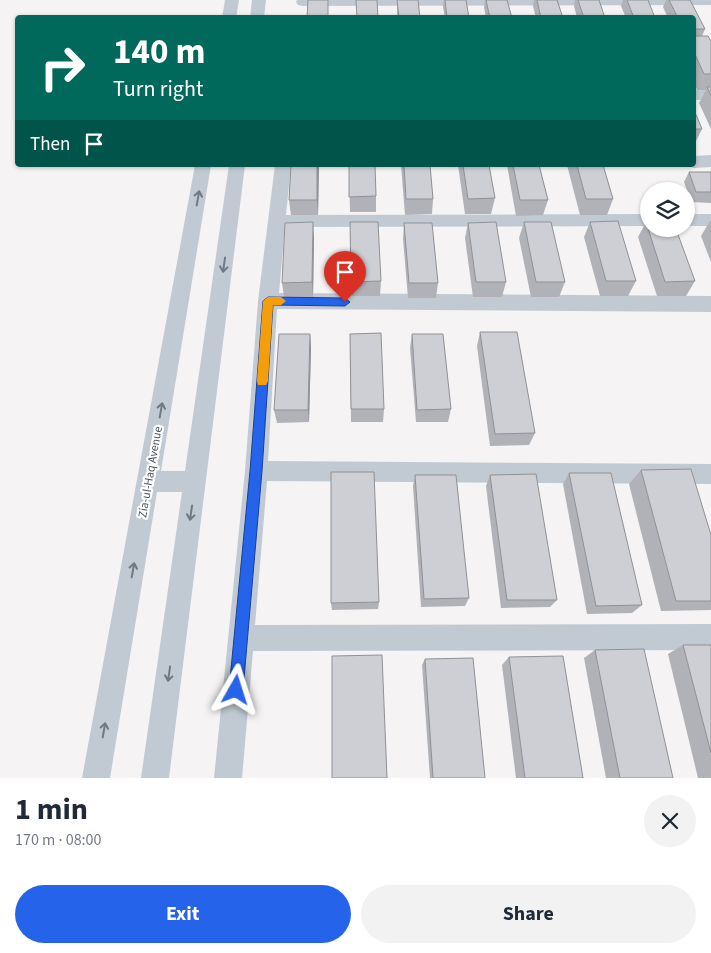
<!DOCTYPE html>
<meta charset="utf-8">
<style>
:root{--surface:#fff;--page:#f2f2f3;--text:#1f2937;--muted:#747a83;--accent:#2563eb}
body{margin:0;font-family:"Source Sans 3",sans-serif;background:var(--page);color:var(--text);height:100vh;display:flex;flex-direction:column;font-size:19px;white-space:nowrap}
*{box-sizing:border-box;margin:0}
p{font-size:16px;color:var(--muted)}
.icon{flex:none;width:28px;height:28px;fill:none;stroke:currentColor;stroke-width:2;stroke-linecap:round;stroke-linejoin:round}
.map{position:relative;height:778px;overflow:hidden}
.side{display:flex;flex-direction:column;background:var(--surface);flex:1}
.side>*{flex:none}
.hud{position:absolute;left:15px;top:15px;width:681px;height:152px;border-radius:5px;box-shadow:0 1px 4px #0004;background:#00695c;color:#fff;overflow:hidden}
.tools{position:absolute;left:640px;top:182px;display:grid;gap:10px}
.tools a{display:grid;place-items:center;width:55px;height:55px;border-radius:50%;background:var(--surface);box-shadow:0 1px 4px #0004;font-size:25px}
.pin{position:absolute;display:grid;place-items:center;width:42px;height:42px;color:#fff;margin:-51px -21px;border-radius:50% 50% 50% 0;rotate:-45deg;box-shadow:0 0 5px #0007}
.pin .icon{rotate:45deg}
.me{position:absolute;width:55px;margin:-28px;rotate:6deg;stroke-linejoin:round;filter:drop-shadow(0 0 4px #0008)}
.turn{display:flex;align-items:center;gap:18px;height:105px;padding:0 15px;font-size:22px}
.turn .icon{width:65px;height:65px;stroke-width:2.5}
.turn b{display:block;font-size:35px;line-height:42px}
.then{display:flex;align-items:center;height:48px;padding:0 15px;background:#0003;gap:10px;font-size:19px}
.round{display:grid;place-items:center;flex:none;width:52px;height:52px;border-radius:26px;background:var(--page)}
.summary{display:flex;align-items:center;justify-content:space-between;height:85px;padding:0 15px}
h1{font-size:30px;font-weight:700;line-height:38px}
.cta{display:flex;gap:10px;margin-top:auto;padding:10px 15px}
.cta a{flex:1;height:58px;border-radius:30px;background:var(--accent);color:#fff;font-size:20px;font-weight:700;line-height:58px;text-align:center}
.cta a+a{background:var(--page);color:var(--text)}
.map>svg:first-child{display:block}
.lines{fill:none;stroke-linecap:round;stroke-linejoin:round}
.minor{fill:#c1cad2;fill-rule:evenodd}
.wall{fill:#b0b2b7}
.shaded-wall{fill:#909195}
.building{fill:#cdcfd5;stroke:#909195}
.oneway{stroke:#6e7983}
.route{fill:#2563eb;stroke:#184099}
.slow{fill:#f59e0b}
.labels{text-anchor:middle;stroke-width:4.5;stroke-linejoin:round;paint-order:stroke}
.street-label{font-size:12px;fill:#4a5661;stroke:#fff}
</style>
<div class="map">
<svg width="711" height="778" viewBox="0 0 711 778">
<rect width="100%" height="100%" fill="#f5f3f3"/>
<g class="lines">
<g class="minor">
<path d="M225,0H239L236,18H222Z"/>
<path d="M252,0H266L264,18H250Z"/>
<path d="M297,0H711V5L303,6L298,5L296,2Z"/>
<rect x="694" y="90" width="17" height="10"/>
<path d="M711,155V167L694,168L687,165H694V156Z"/>
<path d="M195,165H211L161,471H185L229,165H245L169,778H141L182,492H157L110,778H82Z"/>
<path d="M275,165H291L286,215L649,214V226L285,227L279,293L711,296V312L277,309L268,461L711,464V484L267,481L255,625L711,624V650L253,651L242,778H214L245,471L258,301Z"/>
<rect x="686" y="214" width="25" height="12"/>
</g>
</g>
<g class="wall">
<path d="M397,0H418L420,18H397Z"/>
<path d="M444,0H466L469,18H445L443,7Z"/>
<path d="M485,0H507L512,18H486L484,7Z"/>
<path d="M534,0H557L563,18H536L533,6Z"/>
<path d="M575,0H599L605,18H577L574,6Z"/>
<path d="M623,0H648L655,18H626L621,6Z"/>
<path d="M666,0H690L705,29L702,36L711,41V129L699,103L706,90H697L694,83V18H668L663,7Z"/>
<path d="M694,110L702,129L694,145Z"/>
<path d="M291,165H319L318,215H291L289,200Z"/>
<path d="M349,165L376,196V212H350Z"/>
<path d="M401,165H430L433,199L432,214L405,215Z"/>
<path d="M458,165H489L495,198L491,214H465Z"/>
<path d="M507,165H539L548,200L543,215L516,216Z"/>
<path d="M567,165H603L613,199L607,215H580Z"/>
<path d="M689,172H711V203L691,202L684,182Z"/>
<path d="M710,221H711V262L701,236Z"/>
<path d="M350,222L381,281L380,296H352Z"/>
<path d="M524,222L565,282L559,297H531L519,238Z"/>
<path d="M590,222L636,281L628,296H600L584,237Z"/>
<path d="M646,222L695,281L686,296H657L638,237Z"/>
<path d="M404,223L438,283L436,298H408L403,239Z"/>
<path d="M468,223L506,282L502,297H473L465,238Z"/>
<path d="M314,238L313,297H284L282,283Z"/>
<path d="M480,332L535,433L529,445L490,446L477,346Z"/>
<path d="M310,334L311,348L309,422L277,423L274,410Z"/>
<path d="M350,334L384,409L383,422H351Z"/>
<path d="M412,334L451,409L448,422H416L410,348Z"/>
<path d="M641,470L711,535V610L661,611L629,484Z"/>
<path d="M569,473L642,605L632,613L587,614L563,484Z"/>
<path d="M415,475L469,598L465,606L421,607L413,486Z"/>
<path d="M490,475L557,600L550,607L501,608L486,486Z"/>
<path d="M379,602L378,609L332,610L331,603Z"/>
<path d="M683,645H711V778H698L668,654Z"/>
<path d="M595,650L673,778H606L584,658Z"/>
<path d="M509,657L583,778H516L502,665Z"/>
<path d="M425,659L485,778H430L422,665Z"/>
</g>
<g class="shaded-wall">
<path d="M317,165H319L318,215L317,200Z"/>
<path d="M313,222L314,238L313,297L312,282Z"/>
<path d="M310,334L311,348L309,422L308,410Z"/>
</g>
<g class="building">
<path d="M308,0H328V18H307Z"/>
<path d="M356,0H377L378,18H357Z"/>
<path d="M397,0H418L420,18H399Z"/>
<path d="M445,0H466L469,18H447Z"/>
<path d="M486,0H507L512,18H490Z"/>
<path d="M537,0H557L563,18H541Z"/>
<path d="M578,0H599L605,18H584Z"/>
<path d="M627,0H648L655,18H634Z"/>
<path d="M669,0H690L705,29H694V18H678Z"/>
<path d="M694,36H708L711,41V74H704L694,52Z"/>
<path d="M707,87H711V95Z"/>
<path d="M694,110L702,129H694Z"/>
<path d="M291,165H317V200H289Z"/>
<path d="M349,165H375L376,196L349,197Z"/>
<path d="M404,165H430L433,199H406Z"/>
<path d="M463,165H489L495,198L468,199Z"/>
<path d="M513,165H539L548,200H520Z"/>
<path d="M577,165H603L613,199H586Z"/>
<path d="M689,172H711V192H696Z"/>
<path d="M618,221L636,281H606L590,222Z"/>
<path d="M313,222L312,282L282,283L285,223Z"/>
<path d="M350,222H378L381,281L351,282Z"/>
<path d="M496,222L506,282H476L468,223Z"/>
<path d="M524,222H551L565,282H536Z"/>
<path d="M646,222H649V229H676L695,281L665,282Z"/>
<path d="M404,223H432L438,283H409Z"/>
<path d="M480,332H517L535,433L495,434Z"/>
<path d="M381,333L384,409H351L350,334Z"/>
<path d="M279,334H310L308,410H274Z"/>
<path d="M412,334H443L451,409L417,410Z"/>
<path d="M691,469L711,535V601H676L641,470Z"/>
<path d="M331,472H374L379,602L331,603Z"/>
<path d="M569,473H611L642,605L596,606Z"/>
<path d="M536,474L557,600H507L490,475Z"/>
<path d="M415,475H456L469,598L424,599Z"/>
<path d="M683,645H711V753Z"/>
<path d="M644,649L673,778H620L595,650Z"/>
<path d="M382,655L387,778H332V656Z"/>
<path d="M563,656L583,778H525L509,657Z"/>
<path d="M473,658L485,778H433L425,659Z"/>
</g>
<defs><path id="oneway-shaft" d="M-6 0H5M1.5-3L5.5 0L1.5 3" fill="none" stroke-width="1.6" stroke-linecap="round" stroke-linejoin="round" transform="scale(1.25)"/></defs>
<g class="oneway">
<use href="#oneway-shaft" transform="translate(198 198) rotate(-80)"/>
<use href="#oneway-shaft" transform="translate(224 265) rotate(98)"/>
<use href="#oneway-shaft" transform="translate(161 410) rotate(-80)"/>
<use href="#oneway-shaft" transform="translate(191 513) rotate(98)"/>
<use href="#oneway-shaft" transform="translate(133 570) rotate(-80)"/>
<use href="#oneway-shaft" transform="translate(169 674) rotate(98)"/>
<use href="#oneway-shaft" transform="translate(104 730) rotate(-80)"/>
</g>
<path class="route" d="M268,297L345,298L350,302L345,306L273,305L262,471L243,690L241,695L236,698L231,695L229,690L250,471L263,301Z"/>
<path class="slow" d="M268,297H281L286,301L281,305H273L268,381L266,385H258L257,381L263,301Z"/>
<g class="labels">
<g class="street-label">
<text transform="translate(150 472) rotate(-80)" y="4">Zia-ul-Haq Avenue</text>
</g>
</g>
</svg>
<div class="tools">
<a><svg class="icon" aria-label="layers" viewBox="0 0 24 24"><path d="M12 4l9 5-9 5-9-5zM3 14l9 5 9-5"/></svg></a>
</div>
<div class="pin" style="left:345px;top:302px;background:#d93025"><svg class="icon" aria-label="arrive" viewBox="0 0 24 24"><path d="M6 21V4h12l-3 4 3 4H6"/></svg></div>
<svg class="me" style="left:236px;top:690px" viewBox="-20 -20 40 40"><path d="M0-17L14 15 0 8-14 15z" fill="#2563eb" stroke="#fff" stroke-width="4"/></svg>
<div class="hud">
<div class="turn"><svg class="icon" aria-label="right" viewBox="0 0 24 24"><path d="M7 20v-9h11M14 6l5 5-5 5"/></svg><div><b>140 m</b>Turn right</div></div>
<div class="then">Then<svg class="icon" aria-label="arrive" viewBox="0 0 24 24"><path d="M6 21V4h12l-3 4 3 4H6"/></svg></div>
</div>
</div>
<section class="side">
<div class="summary"><div><h1>1 min</h1><p>170 m · 08:00</p></div><a class="round"><svg class="icon" aria-label="close" viewBox="0 0 24 24"><path d="M6 6l12 12M18 6L6 18"/></svg></a></div>
<div class="cta"><a>Exit</a><a>Share</a></div>
</section>
